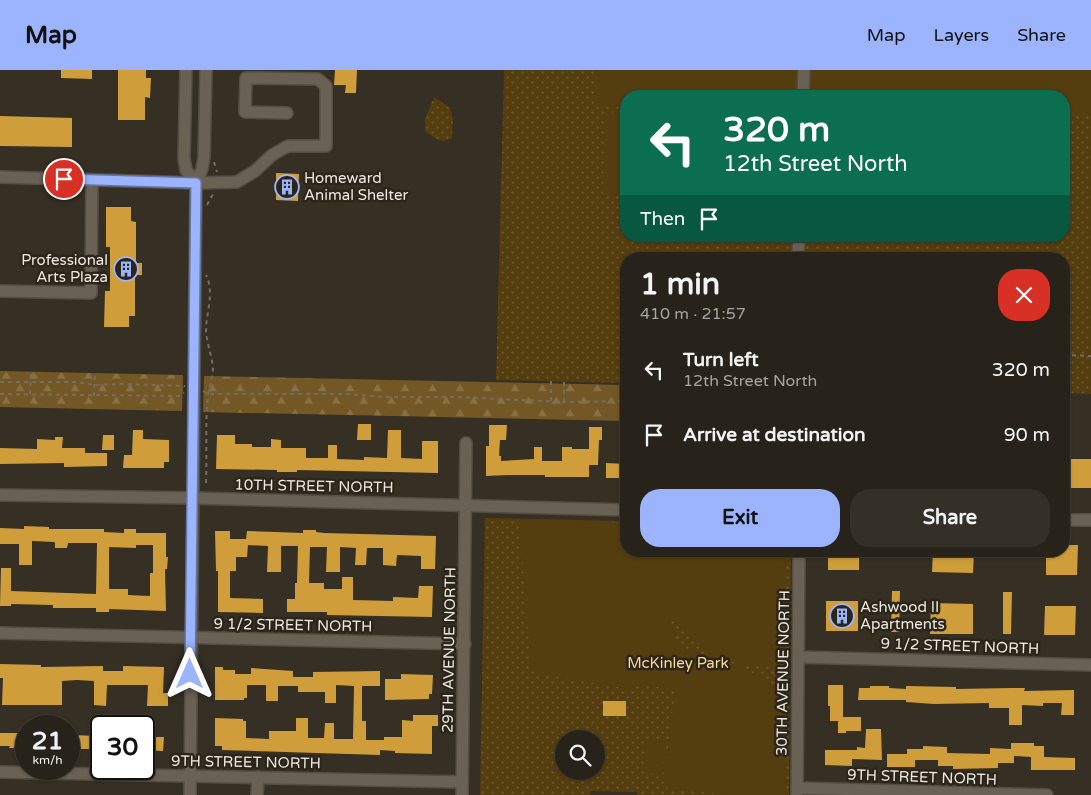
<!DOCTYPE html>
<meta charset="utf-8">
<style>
:root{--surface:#28231a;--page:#342f27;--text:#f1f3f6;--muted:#a5a4a2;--line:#444039;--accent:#9bb4fd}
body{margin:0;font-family:"Varela Round",sans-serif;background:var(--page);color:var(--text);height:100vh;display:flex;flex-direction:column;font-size:19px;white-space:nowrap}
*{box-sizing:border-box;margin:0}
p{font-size:16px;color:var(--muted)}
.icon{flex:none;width:28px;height:28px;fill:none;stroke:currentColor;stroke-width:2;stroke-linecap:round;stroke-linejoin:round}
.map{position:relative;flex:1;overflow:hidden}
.details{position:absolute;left:620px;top:182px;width:450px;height:305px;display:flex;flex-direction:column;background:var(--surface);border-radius:20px;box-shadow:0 1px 4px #0004,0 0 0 1px var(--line)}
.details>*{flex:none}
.hud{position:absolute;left:620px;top:20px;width:450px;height:152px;border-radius:20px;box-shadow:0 1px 4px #0004,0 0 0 1px var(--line);background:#0b6e4f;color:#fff;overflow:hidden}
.controls{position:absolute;left:555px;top:660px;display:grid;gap:10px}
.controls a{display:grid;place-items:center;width:50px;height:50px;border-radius:50%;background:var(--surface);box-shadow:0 1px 4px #0004,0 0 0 1px var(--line);font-size:25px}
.speed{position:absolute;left:15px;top:645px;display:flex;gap:10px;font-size:25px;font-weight:700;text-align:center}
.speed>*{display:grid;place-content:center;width:65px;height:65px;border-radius:50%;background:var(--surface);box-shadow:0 1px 4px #0004,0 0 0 1px var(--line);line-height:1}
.speed small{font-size:12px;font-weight:400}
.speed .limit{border:2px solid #111;border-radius:8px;background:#fff;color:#111}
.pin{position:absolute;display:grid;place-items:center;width:42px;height:42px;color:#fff;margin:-21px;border:2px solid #fff;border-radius:50%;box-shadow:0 1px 5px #0007}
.me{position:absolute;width:55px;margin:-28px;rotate:0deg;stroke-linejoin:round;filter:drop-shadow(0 0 4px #0008)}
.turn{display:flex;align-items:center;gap:18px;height:105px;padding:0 20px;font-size:22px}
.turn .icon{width:65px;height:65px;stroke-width:2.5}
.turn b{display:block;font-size:35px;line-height:42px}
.then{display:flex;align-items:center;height:48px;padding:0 20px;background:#0003;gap:10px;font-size:19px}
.round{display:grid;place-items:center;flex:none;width:52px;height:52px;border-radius:20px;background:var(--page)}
.summary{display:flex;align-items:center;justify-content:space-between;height:85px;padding:0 20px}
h1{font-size:30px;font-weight:700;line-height:38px}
.cta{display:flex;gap:10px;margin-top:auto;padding:10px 20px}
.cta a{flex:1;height:58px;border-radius:20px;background:var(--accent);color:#111;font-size:20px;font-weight:700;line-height:58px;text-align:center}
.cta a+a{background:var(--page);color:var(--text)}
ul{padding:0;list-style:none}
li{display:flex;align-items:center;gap:15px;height:65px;padding:0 20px}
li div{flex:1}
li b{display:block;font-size:19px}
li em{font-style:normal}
header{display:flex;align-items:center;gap:30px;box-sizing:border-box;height:70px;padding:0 25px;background:var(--accent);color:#111}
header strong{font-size:24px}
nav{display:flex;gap:28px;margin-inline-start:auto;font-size:18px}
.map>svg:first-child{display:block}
.grass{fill:url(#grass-dots);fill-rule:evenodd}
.forest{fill:url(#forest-firs)}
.garden{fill:#543d0e}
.building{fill:#cf9e3b;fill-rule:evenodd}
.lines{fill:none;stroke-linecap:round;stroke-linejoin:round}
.minor-casing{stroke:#544d43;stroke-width:14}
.path{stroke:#746d63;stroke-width:2;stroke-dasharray:4 4;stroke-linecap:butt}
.minor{stroke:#696154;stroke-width:11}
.route-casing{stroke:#6575a4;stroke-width:12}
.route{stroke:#9bb4fd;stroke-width:9}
.labels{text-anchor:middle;stroke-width:5;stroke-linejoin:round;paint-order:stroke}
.poi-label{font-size:15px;fill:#ede8e1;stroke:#2c251a;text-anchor:start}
.street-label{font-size:15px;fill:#ede8e1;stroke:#2c251a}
.park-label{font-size:15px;fill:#fdd794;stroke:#2c251a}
</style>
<header>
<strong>Map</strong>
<nav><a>Map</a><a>Layers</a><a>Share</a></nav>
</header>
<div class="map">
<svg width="1091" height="725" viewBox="0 0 1091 725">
<defs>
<pattern id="grass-dots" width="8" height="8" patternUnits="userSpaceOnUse" patternTransform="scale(1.25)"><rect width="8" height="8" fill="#543d0e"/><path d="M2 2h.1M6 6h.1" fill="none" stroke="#6d5931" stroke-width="1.8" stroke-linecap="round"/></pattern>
<pattern id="forest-firs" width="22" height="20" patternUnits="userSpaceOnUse" patternTransform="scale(1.25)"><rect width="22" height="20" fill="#735825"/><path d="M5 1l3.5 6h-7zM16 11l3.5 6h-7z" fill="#877044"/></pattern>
</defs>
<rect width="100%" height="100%" fill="#362f23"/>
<g class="grass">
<path d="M504,0H1091V324L1064,323V189H626V313L496,310ZM626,26H1064V166H626Z"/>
<path d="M434,27L450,38L453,49L452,69C439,73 436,69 425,61V49Z"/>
<path d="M485,448L626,451V481H791L789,725H637V722L591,721L590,725H480ZM564,669H596V701H564Z"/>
</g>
<g class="forest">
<path d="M0,301L183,305L182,341L0,337Z"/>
<path d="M204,306L626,315V351L203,342Z"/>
</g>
<g class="garden">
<path d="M597,0H797V26H626V37H597Z"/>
<path d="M810,0H1091V44L1064,43V26H809Z"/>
<path d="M604,42L626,43V124H603Z"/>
<path d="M519,450L611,451L626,463V481H641L645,487V481H784L783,597C755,597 719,594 697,574C687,566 678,554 669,547L680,579L699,583L725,591L764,608L777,623L785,637L784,725H737L668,719L664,711L675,620L637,613L635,620L537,603L531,597Z"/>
<path d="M646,671H664L663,703H646Z"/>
</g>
<g class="building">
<path d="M61,0H92V9L61,8Z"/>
<path d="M118,0H146V8H151L150,28L145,27V50H118Z"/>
<path d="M335,0H357L356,23H345L346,15H334Z"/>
<path d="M0,46L72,48V77L0,76Z"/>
<path d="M276,103L299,104L298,131L276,130Z"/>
<path d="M106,137H131V151L136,152V193H142V205H135V246H129V257H104L105,221H110V177H106Z"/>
<path d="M358,354H371V370H357Z"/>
<path d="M489,355H507L506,370H500L499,386H501V391L534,389V377H542V391H562V377H572V379H589V357H602V370H599L598,395H589V407H545V405H508L486,406V376H489Z"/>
<path d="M133,360H143V369L169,370V392H164V398H123L124,385H132Z"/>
<path d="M388,360H401V388L422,389V371H438V403L297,400V402H277V400L216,399L217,365H235V374H252V377H271V369L281,370V378H306V388H328V375H337V389L364,390V387L387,388Z"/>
<path d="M103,365H114V380H102Z"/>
<path d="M55,367H63L62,378H85V383H107V396L64,397V393L0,394V378L37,379V369L55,370Z"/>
<rect x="1064" y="389" width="27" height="29"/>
<path d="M606,393L626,394V408H606Z"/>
<path d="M24,456L49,457V459H104V462L124,463V459H136V463H166V487H168L167,499H165L166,541L109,539V542H96V538H53V535L11,534V536H0L1,498H11V521L96,524L97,473H68L67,478H55V473L54,472L32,471V495H19V474H0V458L24,459ZM136,475H153V503H150V526L128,525V519H109V477L136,478Z"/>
<path d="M303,460H316V462L324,463L436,466L435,499H421V486L397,485L396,496L383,495V478H367L366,495H355L356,478L340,477V502H326L327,477H310L309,513H324V519H342V507H353V530L393,531V527L418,528L419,516H433L432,547L327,545V542H287V529H295V513H297L298,476H281V502H267L268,476L248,475L247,487H236V501H230V528L263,529V543L218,542V501H216L215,461H230V469H246L247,461L303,463Z"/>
<path d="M1064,475H1078L1077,505H1046V481H1064Z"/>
<rect x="828" y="481" width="31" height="19"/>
<path d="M933,481H974L973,503L932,502Z"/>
<path d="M892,521H900L899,562H891Z"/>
<path d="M1003,522H1012L1011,564H1003Z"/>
<rect x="826" y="531" width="32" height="30"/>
<path d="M931,533L973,534V564H930Z"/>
<path d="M1045,536H1076L1075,565H1044Z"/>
<path d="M0,594L41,595V597L103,596V601H123V596L164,597L163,623H168V636H147L148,615H107L106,636L94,635V611L77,610L62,611V635H2L3,608H0Z"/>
<path d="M215,597H223V600H235V604H251V598L293,601V607H313V602L380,601V616H362V651H366V670H384V667H402V650L413,651V645H438V656H432V684L395,683V681L380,680V685L222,680V676H215V648L243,649V651H246V668L269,669V661H296V648H308V668H324L325,653H334V669H353L354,616L336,615V633H325V622H298V616H278V631H266V615H247V628H244V630H215Z"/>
<path d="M401,604L433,605L432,624H429V629L385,630V609H401Z"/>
<path d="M828,615H843V647H861V661H846V663H838V651H830V636H828Z"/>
<path d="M870,616H889V618L906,619V616L956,617V619L1012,618H1025L1024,621L1074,620V645H1061L1062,633H1043V636L1022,635V655H1009V638H989V633L934,634L906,632V630H858L859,618H870Z"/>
<rect x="603" y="631" width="23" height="15"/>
<path d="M866,659H881L882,690L852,689V696L825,695V680H857V677L865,678Z"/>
<path d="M0,663H26V678H9L10,676H0Z"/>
<path d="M69,665L101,666V679H69Z"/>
<path d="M144,667H164L163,681L144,680Z"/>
<path d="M1011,673H1034V676H1044V687L1075,688V700H1031V687L1014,686V693H998V698L953,699V696H938V690H915V697H887V684H907V679H923V676L947,677V683L990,684V678L1011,679Z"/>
</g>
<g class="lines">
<g class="minor-casing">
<g id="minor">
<path d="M186,0L184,88L186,100L196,113"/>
<path d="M803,26L804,0"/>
<path d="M0,107L196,113L237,112L255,101L272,85L288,76H326V16L318,9L246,8L245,42L287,43"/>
<path d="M798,189L799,166"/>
<path d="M0,221L91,223L92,110"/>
<path d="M0,425L192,428L626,440"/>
<path d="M1064,450H1091"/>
<path d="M0,563L465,574"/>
<path d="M798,587L1091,595"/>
<path d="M0,702L462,712"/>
<path d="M797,718L1047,725"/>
<path d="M190,725L196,113L202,99L204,87L206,0"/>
<path d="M257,725L258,707"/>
<path d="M462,725L466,373"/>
<path d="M797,725L799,481"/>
</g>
</g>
<g class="path">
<path d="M214,92L217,102"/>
<path d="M207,135L213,124"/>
<path d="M1064,285L1091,286"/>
<path d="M0,312H76L95,315L123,314L185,316"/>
<path d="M203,321L208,324H346L384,327H458L564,332L626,331"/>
<path d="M0,324L179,326L184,323"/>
<path d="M30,324L31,302"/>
<path d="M94,326L95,304"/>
<path d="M551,331V311"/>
<path d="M564,332V311"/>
<path d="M206,413C207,384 205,354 208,325C209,316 213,308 213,299C212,286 207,274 206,261C206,242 215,223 206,205"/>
</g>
<use href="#minor" class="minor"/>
</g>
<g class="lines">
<g class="route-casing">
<path id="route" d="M64,109L196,113L190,604"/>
</g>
<use href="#route" class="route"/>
</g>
<defs>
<g id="building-ring" transform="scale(1.25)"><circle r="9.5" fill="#2c251a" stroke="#9bb4fd" stroke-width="1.5"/><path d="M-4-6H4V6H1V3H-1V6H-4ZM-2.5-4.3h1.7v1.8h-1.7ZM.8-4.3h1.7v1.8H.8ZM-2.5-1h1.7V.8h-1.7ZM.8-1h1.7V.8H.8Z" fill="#9bb4fd"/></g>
</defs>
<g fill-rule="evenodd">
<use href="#building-ring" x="287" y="117"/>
<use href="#building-ring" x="126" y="199"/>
<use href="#building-ring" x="842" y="546"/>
</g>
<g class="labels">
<g class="poi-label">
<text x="304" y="113">Homeward<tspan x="304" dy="17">Animal Shelter</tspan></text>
<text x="108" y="195" text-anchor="end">Professional<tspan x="108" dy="17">Arts Plaza</tspan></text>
<text x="860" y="542">Ashwood II<tspan x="860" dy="17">Apartments</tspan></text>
</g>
<g class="street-label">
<text transform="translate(314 416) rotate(1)" y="5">10TH STREET NORTH</text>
<text transform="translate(293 555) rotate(1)" y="5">9 1/2 STREET NORTH</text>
<text transform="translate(960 576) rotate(2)" y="5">9 1/2 STREET NORTH</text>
<text transform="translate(449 580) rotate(-89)" y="5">29TH AVENUE NORTH</text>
<text transform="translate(783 603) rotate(-89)" y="5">30TH AVENUE NORTH</text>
<text transform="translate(246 692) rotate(1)" y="5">9TH STREET NORTH</text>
<text transform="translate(922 707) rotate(2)" y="5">9TH STREET NORTH</text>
</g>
<g class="park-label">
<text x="678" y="598">McKinley Park</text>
</g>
</g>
</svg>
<div class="controls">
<a><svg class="icon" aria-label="search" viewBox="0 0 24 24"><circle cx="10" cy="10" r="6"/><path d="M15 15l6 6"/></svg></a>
</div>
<div class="speed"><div>21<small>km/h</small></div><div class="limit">30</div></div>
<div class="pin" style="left:64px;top:109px;background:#d93025"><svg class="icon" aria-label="arrive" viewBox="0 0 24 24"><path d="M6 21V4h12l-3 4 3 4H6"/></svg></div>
<svg class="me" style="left:190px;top:604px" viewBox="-20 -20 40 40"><path d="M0-17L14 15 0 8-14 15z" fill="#9bb4fd" stroke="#fff" stroke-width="4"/></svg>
<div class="hud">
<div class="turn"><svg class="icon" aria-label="left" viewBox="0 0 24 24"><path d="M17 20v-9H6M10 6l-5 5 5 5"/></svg><div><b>320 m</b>12th Street North</div></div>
<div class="then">Then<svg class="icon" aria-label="arrive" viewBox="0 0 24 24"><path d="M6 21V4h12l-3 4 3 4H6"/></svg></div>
</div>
<section class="details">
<div class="summary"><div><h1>1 min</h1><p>410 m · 21:57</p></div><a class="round" style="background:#d93025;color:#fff"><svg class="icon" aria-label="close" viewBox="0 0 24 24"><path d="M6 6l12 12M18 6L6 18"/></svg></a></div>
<ul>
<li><svg class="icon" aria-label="left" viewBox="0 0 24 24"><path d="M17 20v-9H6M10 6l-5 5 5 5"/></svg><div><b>Turn left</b><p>12th Street North</p></div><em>320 m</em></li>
<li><svg class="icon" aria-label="arrive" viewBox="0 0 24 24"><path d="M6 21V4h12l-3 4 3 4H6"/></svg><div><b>Arrive at destination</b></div><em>90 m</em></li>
</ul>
<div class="cta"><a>Exit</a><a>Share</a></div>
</section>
</div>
